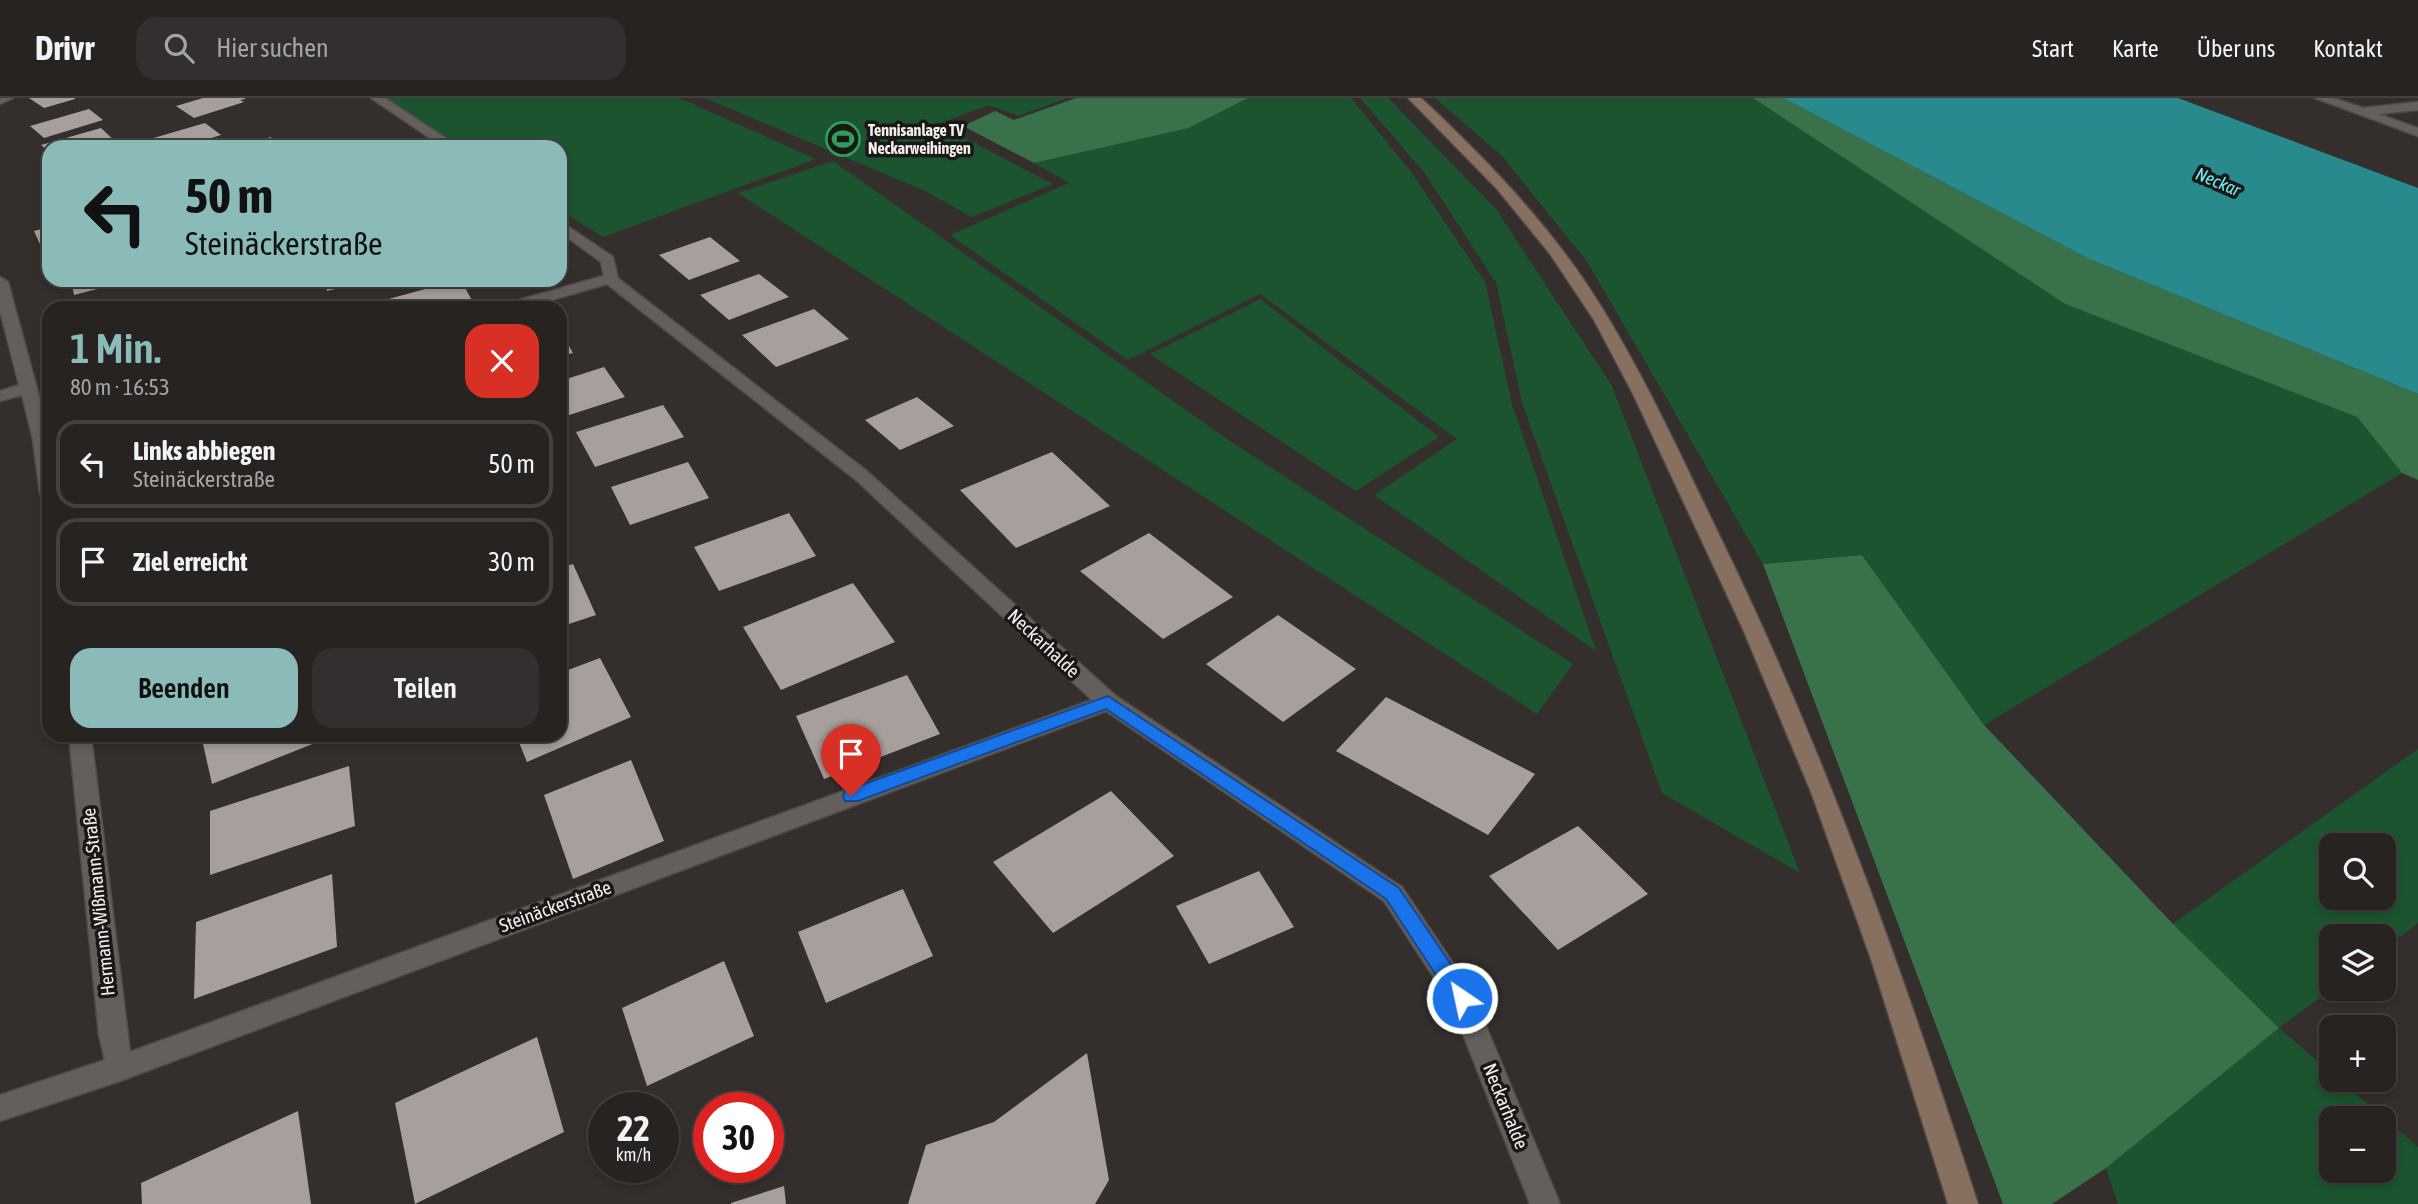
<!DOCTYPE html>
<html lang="de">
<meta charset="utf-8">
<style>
:root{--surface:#272321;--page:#332f2e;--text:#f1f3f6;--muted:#a4a4a5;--line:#43403f;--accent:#8bbbb9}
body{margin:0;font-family:"Asap Condensed",sans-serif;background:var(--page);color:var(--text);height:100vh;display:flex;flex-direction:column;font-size:26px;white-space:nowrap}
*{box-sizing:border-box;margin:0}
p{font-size:23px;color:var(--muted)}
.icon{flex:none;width:38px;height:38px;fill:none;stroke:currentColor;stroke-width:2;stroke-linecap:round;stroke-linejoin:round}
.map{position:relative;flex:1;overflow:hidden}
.sheet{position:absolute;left:42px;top:203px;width:525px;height:441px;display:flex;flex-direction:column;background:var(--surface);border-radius:21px;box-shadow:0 4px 10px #0003,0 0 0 2px var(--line)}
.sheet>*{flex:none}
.guide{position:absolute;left:42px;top:42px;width:525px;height:147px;border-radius:21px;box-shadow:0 4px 10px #0003,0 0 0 2px var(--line);background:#8bbbb9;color:#111;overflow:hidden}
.controls{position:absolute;left:2319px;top:735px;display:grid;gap:14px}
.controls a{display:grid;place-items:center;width:77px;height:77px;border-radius:14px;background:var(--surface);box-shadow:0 4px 10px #0003,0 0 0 2px var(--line);font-size:35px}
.speed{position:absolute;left:588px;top:994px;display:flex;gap:14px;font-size:35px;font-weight:700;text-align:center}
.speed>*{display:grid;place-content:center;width:91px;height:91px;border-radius:50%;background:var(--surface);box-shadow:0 4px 10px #0003,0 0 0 2px var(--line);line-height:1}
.speed small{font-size:18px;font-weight:400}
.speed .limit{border:10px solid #d22;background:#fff;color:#111}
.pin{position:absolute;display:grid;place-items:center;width:60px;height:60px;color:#fff;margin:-72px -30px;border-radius:50% 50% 50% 0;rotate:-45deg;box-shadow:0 0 7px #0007}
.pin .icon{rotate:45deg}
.me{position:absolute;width:77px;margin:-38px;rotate:326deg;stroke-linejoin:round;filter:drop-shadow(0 0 5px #0008)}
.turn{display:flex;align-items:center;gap:24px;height:147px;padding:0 28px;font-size:32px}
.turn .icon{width:91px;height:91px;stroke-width:2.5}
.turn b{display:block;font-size:49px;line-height:60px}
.round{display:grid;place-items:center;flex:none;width:74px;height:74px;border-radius:21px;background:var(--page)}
.overview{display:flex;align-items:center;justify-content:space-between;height:119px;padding:0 28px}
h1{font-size:42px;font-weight:600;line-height:52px;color:var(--accent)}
.cta{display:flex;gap:14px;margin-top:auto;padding:14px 28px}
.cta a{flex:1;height:80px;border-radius:21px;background:var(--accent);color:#111;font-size:28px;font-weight:600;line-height:80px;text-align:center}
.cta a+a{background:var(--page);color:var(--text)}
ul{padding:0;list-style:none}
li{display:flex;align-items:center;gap:21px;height:88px;margin:0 14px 10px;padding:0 14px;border:4px solid var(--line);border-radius:21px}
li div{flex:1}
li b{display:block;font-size:26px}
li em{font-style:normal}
header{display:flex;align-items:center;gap:42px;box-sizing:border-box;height:98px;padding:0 35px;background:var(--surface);border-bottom:2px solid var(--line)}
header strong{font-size:33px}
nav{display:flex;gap:38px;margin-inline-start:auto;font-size:24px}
.search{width:490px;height:63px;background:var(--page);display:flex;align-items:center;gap:18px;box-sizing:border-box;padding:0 24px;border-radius:21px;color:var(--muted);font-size:26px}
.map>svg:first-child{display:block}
.green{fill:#1b542f;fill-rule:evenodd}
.forest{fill:#39714a}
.water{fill:#298a8d}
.building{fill:#a69f9b}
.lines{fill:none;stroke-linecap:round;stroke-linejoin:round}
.lane-casing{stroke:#504b48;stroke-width:3}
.street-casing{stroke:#504b48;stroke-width:3}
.secondary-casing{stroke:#504b48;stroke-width:3}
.lane{fill:#655f5c;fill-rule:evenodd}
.street{fill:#655f5c;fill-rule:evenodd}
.secondary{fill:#887060;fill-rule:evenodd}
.route{fill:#1a73e8;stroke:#114b97;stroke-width:2}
.labels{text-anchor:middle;stroke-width:7;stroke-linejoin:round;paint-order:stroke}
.far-poi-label{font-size:16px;font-weight:bold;fill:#f3efed;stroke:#1a1816;text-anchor:start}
.far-water-label{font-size:18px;font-style:italic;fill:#6ef3f7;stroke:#1a1816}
.street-label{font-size:19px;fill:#f3efed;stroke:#1a1816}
</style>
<header>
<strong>Drivr</strong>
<div class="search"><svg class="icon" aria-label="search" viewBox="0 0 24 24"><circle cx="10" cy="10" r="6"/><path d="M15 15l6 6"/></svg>Hier suchen</div>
<nav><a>Start</a><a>Karte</a><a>Über uns</a><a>Kontakt</a></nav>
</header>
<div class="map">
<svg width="2418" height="1106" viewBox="0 0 2418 1106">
<rect width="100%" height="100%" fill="#342f2c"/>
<g class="green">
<path d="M380,0H679L816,61L603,139L560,112V49H458Z"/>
<path d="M705,0H1068L1018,18L989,7L938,26L1053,86L972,119L925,93Z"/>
<path d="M1248,0H1351L1412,75L1485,184L1512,306L1596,553L1374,397L1457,341L1260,196L1128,262L950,137L1069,85L1034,65L1189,30Z"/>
<path d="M1360,0H1388L1496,111L1612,288L1800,775L1662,695L1523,308L1496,185L1424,74Z"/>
<path d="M1435,0H1753L2065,206L2357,319L2402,375L1984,627L1862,457L1763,466L1586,162L1502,58Z"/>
<path d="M833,63L1230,343L1573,566L1537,616L738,95Z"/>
<path d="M1260,201L1439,339L1356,393L1150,256Z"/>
<path d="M2418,651V825L2384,851V838H2331V891L2279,930L2331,975V982H2339L2418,1049V1106H2118L2106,1070L2279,930L2173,826ZM2331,747H2384V800H2331ZM2331,1020H2384V1073H2331Z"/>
</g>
<g class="forest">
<path d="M1076,0H1248L1189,30L1034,65L963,28L995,13L1014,22Z"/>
<path d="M1753,0H1783L2089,161L2418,296V382L2402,375L2357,319L2065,206Z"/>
<path d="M1862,457L1984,627L2173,826L2279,930L2106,1070L2052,1106H2003L1763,466Z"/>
</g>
<path class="water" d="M1783,0H2178L2418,90V296L2089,161Z"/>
<g class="building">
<path d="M29,0H75V1L44,10Z"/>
<path d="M203,0H245V1L240,2L244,4L194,20L176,8Z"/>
<path d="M89,11L103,22L44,40L30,28Z"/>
<path d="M205,25L221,37L182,49H136L133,46Z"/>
<path d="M101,30L115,43L95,49H49V54L41,47Z"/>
<path d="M271,39L278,49H237V48Z"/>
<path d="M49,129V153L44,155L34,133Z"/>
<path d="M710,139L740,163L689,182L659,157Z"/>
<path d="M759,176L789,199L729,222L700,197Z"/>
<path d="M71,182H128V183L74,197Z"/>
<path d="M325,182H367V183L327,193Z"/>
<path d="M458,182H461L476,210H376L374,205Z"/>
<path d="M193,202L195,210H167V209Z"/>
<path d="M814,211L849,241L776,269L742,237Z"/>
<path d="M560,232L573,255L560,258Z"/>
<path d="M604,269L625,299L560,320V283Z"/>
<path d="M917,299L954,328L900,352L865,322Z"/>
<path d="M663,307L684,339L595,369L576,334Z"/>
<path d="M1052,354L1110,408L1016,450L960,392Z"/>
<path d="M688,364L709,400L630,427L611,389Z"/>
<path d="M789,415L816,458L719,493L694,449Z"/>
<path d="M1149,435L1233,499L1163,541L1080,473Z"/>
<path d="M573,466L596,517L560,529V470Z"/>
<path d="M853,485L895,544L781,592L743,529Z"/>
<path d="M1278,517L1356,571L1283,624L1206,566Z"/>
<path d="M600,560L631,619L527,664L516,637H560V575Z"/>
<path d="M907,577L940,636L824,681L796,618Z"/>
<path d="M1386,599L1535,676L1488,737L1336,653Z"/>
<path d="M201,637H335L212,686Z"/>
<path d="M631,662L664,743L573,781L544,697Z"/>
<path d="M349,668L355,728L210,777V713Z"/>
<path d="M1111,693L1174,758L1053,835L993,764Z"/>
<path d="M1578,728L1648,796L1558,852L1489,778Z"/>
<path d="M1259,773L1294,829L1209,866L1176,808Z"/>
<path d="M332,776L337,849L194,901L196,824Z"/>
<path d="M903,791L933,858L826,905L798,834Z"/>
<path d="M724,863L754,938L647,988L622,910Z"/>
<path d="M537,939L564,1034L415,1106L395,1005Z"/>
<path d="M1087,955L1109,1082L1095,1106H908L926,1047L994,1024Z"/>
<path d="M298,1013L311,1106H142L141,1085Z"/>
<path d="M784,1088L786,1106H731V1105Z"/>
</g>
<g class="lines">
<g class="lane-casing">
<g id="lane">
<path d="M371,0H385L459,49H443Z"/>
<path d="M560,123L613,159L618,181L615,184H605L601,164L560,134Z"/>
</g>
</g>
<g class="street-casing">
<g id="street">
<path d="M0,0H13L0,6Z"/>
<path d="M2315,0H2333L2363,10L2418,4V12L2378,16L2418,30V38Z"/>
<path d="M610,176L615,178L868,374L1116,598L1402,789L1471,892L1560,1106H1530L1451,906L1384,803L1106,613L120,983L0,1023V997L105,962L99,937L69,637H91L130,954L1092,602L856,382L607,186L524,210H499L501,207Z"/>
<path d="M0,179L8,184L49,335V402L40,396L33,342L22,297L0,303V293L19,287L0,213Z"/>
</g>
</g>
<g class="secondary-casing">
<path id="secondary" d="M1408,0H1421C1482,57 1541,118 1588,188C1642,270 1682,361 1725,449C1829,664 1905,880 1978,1106H1948L1871,861L1811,694L1742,529L1634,298L1594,222L1550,156L1497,91Z"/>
</g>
<use href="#lane" class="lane"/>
<use href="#street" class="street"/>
<use href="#secondary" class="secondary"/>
</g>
<path class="route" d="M1108,598L1399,790L1470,894L1473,900L1470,906L1462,909L1455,906L1386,801L1106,611L858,703H845L843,698L845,693Z"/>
<defs>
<g id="stadium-ring" transform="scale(1.75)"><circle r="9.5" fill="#1a1816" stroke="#2e9e5b" stroke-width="1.5"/><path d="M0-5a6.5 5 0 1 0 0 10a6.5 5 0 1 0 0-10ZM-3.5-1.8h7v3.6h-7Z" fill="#2e9e5b"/></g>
</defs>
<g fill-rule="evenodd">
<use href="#stadium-ring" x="843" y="41"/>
</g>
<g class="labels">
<g class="far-poi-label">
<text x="868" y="38">Tennisanlage TV<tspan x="868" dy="18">Neckarweihingen</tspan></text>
</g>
<g class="far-water-label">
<text transform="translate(2218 84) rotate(23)" y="6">Neckar</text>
</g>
<g class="street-label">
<text transform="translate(1044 545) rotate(43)" y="7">Neckarhalde</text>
<text transform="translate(98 804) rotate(-96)" y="7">Hermann-Wißmann-Straße</text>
<text transform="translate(555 808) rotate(-20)" y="7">Steinäckerstraße</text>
<text transform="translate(1506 1008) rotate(68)" y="7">Neckarhalde</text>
</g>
</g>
</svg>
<div class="controls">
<a><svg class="icon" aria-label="search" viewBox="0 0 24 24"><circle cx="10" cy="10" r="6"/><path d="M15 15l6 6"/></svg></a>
<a><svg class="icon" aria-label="layers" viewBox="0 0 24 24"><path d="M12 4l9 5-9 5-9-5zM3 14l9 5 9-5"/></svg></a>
<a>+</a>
<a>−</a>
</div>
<div class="speed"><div>22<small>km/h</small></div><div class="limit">30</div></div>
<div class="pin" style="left:851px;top:698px;background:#d93025"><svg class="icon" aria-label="arrive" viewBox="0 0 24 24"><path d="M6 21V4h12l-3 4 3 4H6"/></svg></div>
<svg class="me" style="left:1462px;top:900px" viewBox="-20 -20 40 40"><circle r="17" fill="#1a73e8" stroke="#fff" stroke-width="3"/><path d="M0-11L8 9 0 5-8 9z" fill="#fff"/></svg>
<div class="guide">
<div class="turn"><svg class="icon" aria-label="left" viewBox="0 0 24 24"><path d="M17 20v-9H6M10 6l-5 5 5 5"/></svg><div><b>50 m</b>Steinäckerstraße</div></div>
</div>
<section class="sheet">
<div class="overview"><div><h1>1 Min.</h1><p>80 m · 16:53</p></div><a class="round" style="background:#d93025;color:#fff"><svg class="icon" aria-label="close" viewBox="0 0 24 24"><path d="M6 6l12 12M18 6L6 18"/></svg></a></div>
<ul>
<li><svg class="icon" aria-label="left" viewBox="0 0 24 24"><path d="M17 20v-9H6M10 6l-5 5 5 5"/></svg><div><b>Links abbiegen</b><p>Steinäckerstraße</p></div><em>50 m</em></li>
<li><svg class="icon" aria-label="arrive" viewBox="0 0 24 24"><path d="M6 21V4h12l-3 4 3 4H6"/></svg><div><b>Ziel erreicht</b></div><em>30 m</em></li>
</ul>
<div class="cta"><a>Beenden</a><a>Teilen</a></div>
</section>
</div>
